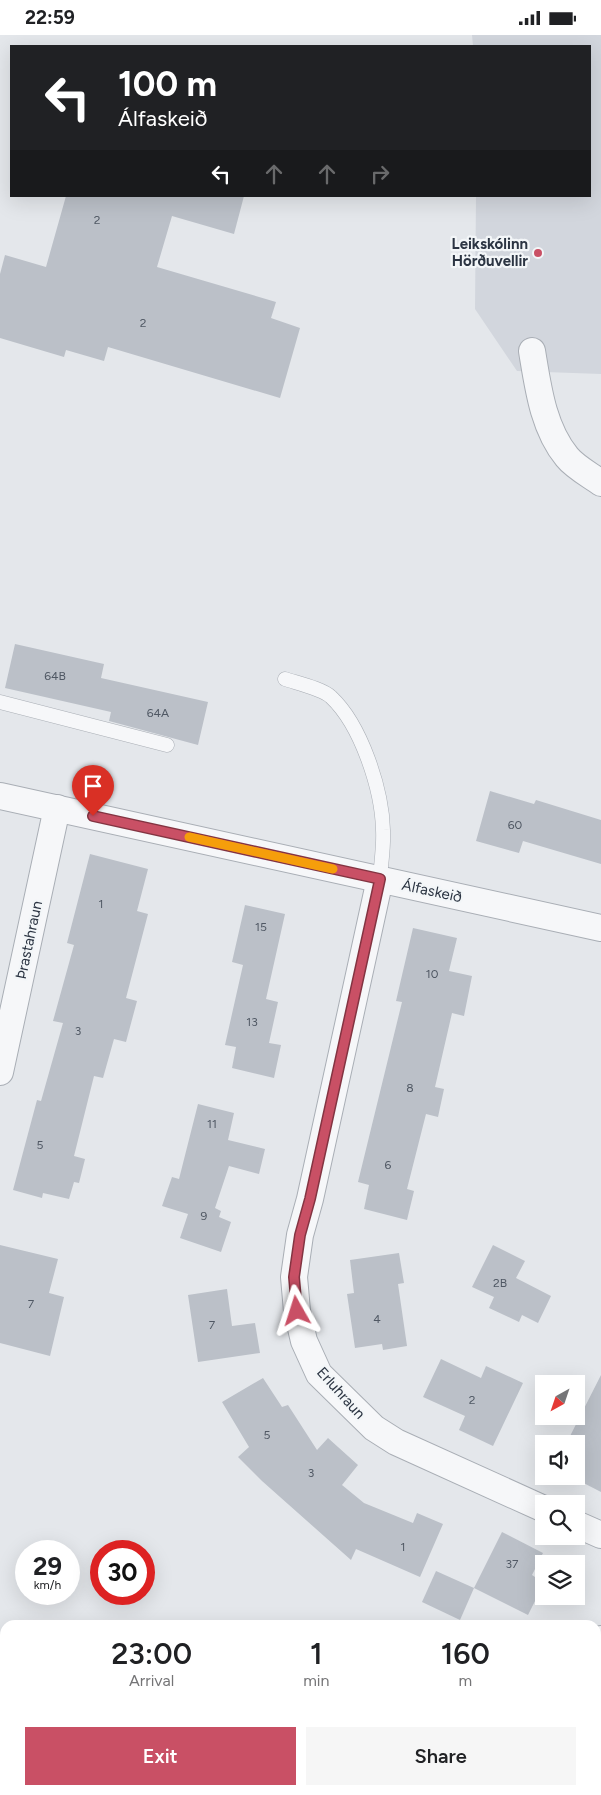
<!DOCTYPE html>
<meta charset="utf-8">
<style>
:root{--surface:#fff;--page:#f6f6f6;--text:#202124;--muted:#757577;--accent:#c95065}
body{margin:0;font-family:Figtree,sans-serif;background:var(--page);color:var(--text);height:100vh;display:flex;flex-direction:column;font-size:19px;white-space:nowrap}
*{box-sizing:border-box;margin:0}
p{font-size:16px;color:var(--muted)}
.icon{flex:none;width:28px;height:28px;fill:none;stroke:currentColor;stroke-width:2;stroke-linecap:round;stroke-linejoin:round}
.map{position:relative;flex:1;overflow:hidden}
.drawer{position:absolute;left:0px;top:1585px;width:601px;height:175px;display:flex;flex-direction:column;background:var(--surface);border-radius:15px 15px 0 0;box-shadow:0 5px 20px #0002}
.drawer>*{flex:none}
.banner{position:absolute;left:10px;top:10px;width:581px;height:152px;border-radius:0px;box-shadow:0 5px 20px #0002;background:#202124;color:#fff;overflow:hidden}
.needle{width:32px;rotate:220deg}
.tools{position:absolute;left:535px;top:1340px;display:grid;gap:10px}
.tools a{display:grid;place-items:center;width:50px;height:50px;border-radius:0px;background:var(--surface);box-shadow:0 5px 20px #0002;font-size:25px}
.speed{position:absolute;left:15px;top:1505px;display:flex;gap:10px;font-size:25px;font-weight:700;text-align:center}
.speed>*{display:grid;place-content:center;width:65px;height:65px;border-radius:50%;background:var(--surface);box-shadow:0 5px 20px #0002;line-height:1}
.speed small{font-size:12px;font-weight:400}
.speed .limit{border:8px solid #d22;background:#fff;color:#111}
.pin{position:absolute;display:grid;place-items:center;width:42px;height:42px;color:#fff;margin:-51px -21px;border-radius:50% 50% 50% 0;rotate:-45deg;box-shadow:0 0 5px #0007}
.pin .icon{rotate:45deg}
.me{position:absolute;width:55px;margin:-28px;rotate:354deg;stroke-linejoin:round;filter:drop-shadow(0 0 4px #0008)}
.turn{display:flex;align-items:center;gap:18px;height:105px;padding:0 25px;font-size:22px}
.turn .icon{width:65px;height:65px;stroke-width:2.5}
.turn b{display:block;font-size:35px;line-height:42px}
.lanes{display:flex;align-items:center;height:48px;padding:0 25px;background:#0003;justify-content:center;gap:25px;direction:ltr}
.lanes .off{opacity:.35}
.eta{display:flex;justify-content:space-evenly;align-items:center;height:85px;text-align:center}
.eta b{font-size:30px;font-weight:600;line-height:35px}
.primary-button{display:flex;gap:10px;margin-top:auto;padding:10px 25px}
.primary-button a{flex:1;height:58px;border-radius:0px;background:var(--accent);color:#fff;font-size:20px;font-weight:600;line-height:58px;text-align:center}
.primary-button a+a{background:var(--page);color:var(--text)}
.status{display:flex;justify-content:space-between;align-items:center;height:35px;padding:0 25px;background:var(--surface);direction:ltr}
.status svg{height:14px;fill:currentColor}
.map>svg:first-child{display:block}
.built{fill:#d2d6dd}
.building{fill:#bbc0c8}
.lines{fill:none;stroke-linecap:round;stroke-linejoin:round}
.lane-casing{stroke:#a9aeb5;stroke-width:15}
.street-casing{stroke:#a9aeb5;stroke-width:28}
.lane{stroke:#f6f7f9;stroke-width:14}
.street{stroke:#f6f7f9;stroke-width:26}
.route-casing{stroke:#833442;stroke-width:12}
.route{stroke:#c95065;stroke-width:9}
.slow{stroke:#f59e0b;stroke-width:9}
.poi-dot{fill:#c95065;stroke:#f3f6f8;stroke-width:2}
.labels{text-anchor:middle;stroke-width:4.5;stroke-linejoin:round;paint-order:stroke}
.number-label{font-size:12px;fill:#505864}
.poi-label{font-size:15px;font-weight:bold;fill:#2c3543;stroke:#f3f6f8;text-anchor:end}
.street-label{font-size:15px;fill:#2c3543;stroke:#f3f6f8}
</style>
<div class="status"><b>22:59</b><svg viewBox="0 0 49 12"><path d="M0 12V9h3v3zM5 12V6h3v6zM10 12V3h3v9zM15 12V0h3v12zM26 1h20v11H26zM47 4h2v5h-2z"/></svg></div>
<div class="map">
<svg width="601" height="1760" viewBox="0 0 601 1760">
<rect width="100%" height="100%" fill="#e4e7eb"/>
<path class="built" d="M472,0H601V339L517,336L475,274L476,161H590V11H473Z"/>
<g class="building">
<path d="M66,161H244L234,199L172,181L157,232L276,267L271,283L300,293L280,363L108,312L104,326L66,315L64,322L0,303V239L5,220L46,232Z"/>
<path d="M15,609L104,629L101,643L208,667L198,710L109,686L111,677L5,653Z"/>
<path d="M490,756L534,769L536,765L601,785V829L523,806L519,818L476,806Z"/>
<path d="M90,819L148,834L137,876L148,879L126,963L137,966L126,1007L114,1004L103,1043L94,1041L74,1121L85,1124L79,1148L74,1147L69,1164L43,1158L42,1163L13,1155L37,1065L41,1066L63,988L53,986L74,910L67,908Z"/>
<path d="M245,870L285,879L266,964L278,967L269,1008L281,1010L274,1043L232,1033L236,1012L225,1010L243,930L232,927Z"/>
<path d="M413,893L457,903L449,936L472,941L464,981L452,978L435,1052L444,1054L438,1082L426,1079L407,1154L414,1156L407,1185L364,1174L369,1150L358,1147L402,967L396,966Z"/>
<path d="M198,1069L234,1078L228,1105L265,1114L259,1139L229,1131L215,1173L221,1176L219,1182L231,1187L221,1217L180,1203L188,1179L162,1171L172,1142L179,1144Z"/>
<path d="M0,1210L58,1224L49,1258L64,1262L50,1321L0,1308Z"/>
<path d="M493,1210L525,1226L516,1243L551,1261L538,1288L522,1280L519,1287L489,1273L494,1262L472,1252Z"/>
<path d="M399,1218L404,1248L398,1249L407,1311L383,1315L382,1309L355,1313L347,1259L354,1258L350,1225Z"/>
<path d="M227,1254L232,1291L255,1288L260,1318L198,1327L188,1260Z"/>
<path d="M441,1324L481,1343L486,1331L523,1348L493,1411L459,1395L465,1381L423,1362Z"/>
<path d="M601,1340V1457L570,1441H576V1409H566Z"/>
<path d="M263,1343L282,1372L288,1370L317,1415L328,1403L358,1430L342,1450L364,1468L413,1488L417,1478L443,1489L420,1542L356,1514L351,1525L262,1446L238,1422L249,1412L222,1367Z"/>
<path d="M502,1497L543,1518L532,1540L544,1548L528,1580L474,1553Z"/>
<path d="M436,1536L474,1553L460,1585L422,1567Z"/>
</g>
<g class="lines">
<g class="lane-casing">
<g id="lane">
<path d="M285,644C297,648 323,654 331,662C361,690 382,754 383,795C384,811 381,828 380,844"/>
<path d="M0,667L167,710"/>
</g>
</g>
<g class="street-casing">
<g id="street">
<path d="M532,316C538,352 543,393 567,422C575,432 590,440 601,448"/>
<path d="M0,761L601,893"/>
<path d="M380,844L310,1164L300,1200L294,1242L297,1276L304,1306L319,1339L374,1393L396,1407L544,1474"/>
<path d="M0,1037L57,773"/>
<path d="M576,1489L601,1500"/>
<path d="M596,1614L601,1604"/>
<path d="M533,1760L534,1755"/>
</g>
</g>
<use href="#lane" class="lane"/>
<use href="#street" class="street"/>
</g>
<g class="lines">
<g class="route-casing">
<path id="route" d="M93,781L380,844L310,1164L300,1200L294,1242L297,1276"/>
</g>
<use href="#route" class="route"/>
<path class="slow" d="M189,802L333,834"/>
</g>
<circle class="poi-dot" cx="538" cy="218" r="5"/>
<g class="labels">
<g class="number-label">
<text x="97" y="189">2</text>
<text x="143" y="292">2</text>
<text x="55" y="645">64B</text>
<text x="158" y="682">64A</text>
<text x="515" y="794">60</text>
<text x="101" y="873">1</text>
<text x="261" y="896">15</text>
<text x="432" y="943">10</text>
<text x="252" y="991">13</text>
<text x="78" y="1000">3</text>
<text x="410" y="1057">8</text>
<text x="212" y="1093">11</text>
<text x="40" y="1114">5</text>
<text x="388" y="1134">6</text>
<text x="204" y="1185">9</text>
<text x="500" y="1252">2B</text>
<text x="31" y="1273">7</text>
<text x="377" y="1288">4</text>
<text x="212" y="1294">7</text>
<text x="472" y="1369">2</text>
<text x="267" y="1404">5</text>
<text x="311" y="1442">3</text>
<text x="403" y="1516">1</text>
<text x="512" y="1533">37</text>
</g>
<g class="poi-label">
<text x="528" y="214">Leikskólinn<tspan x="528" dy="17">Hörðuvellir</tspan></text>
</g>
<g class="street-label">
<text transform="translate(432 856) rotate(12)" y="5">Álfaskeið</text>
<text transform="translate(29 905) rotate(-78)" y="5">Þrastahraun</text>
<text transform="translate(341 1358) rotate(48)" y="5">Erluhraun</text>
</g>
</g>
</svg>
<div class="tools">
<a><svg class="needle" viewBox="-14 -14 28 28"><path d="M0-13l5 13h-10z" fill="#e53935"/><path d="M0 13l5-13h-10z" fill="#757577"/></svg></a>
<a><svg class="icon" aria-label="sound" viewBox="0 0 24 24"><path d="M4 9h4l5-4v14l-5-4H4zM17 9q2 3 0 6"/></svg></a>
<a><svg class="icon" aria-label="search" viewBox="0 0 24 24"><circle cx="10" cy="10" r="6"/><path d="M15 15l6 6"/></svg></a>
<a><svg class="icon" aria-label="layers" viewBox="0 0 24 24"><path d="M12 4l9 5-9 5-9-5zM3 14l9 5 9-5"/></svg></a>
</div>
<div class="speed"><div>29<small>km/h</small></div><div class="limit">30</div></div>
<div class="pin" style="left:93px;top:781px;background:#d93025"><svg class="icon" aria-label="arrive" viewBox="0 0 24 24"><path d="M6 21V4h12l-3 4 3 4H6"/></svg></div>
<svg class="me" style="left:297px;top:1276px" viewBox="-20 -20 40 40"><path d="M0-17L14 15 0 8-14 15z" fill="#c95065" stroke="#fff" stroke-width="4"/></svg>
<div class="banner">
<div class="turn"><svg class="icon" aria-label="left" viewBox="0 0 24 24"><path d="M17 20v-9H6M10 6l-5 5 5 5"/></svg><div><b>100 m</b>Álfaskeið</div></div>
<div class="lanes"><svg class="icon" aria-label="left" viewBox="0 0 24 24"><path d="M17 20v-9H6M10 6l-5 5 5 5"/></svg><svg class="icon off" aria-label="ahead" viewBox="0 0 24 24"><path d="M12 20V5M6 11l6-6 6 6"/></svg><svg class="icon off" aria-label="ahead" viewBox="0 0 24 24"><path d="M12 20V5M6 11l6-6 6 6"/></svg><svg class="icon off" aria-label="right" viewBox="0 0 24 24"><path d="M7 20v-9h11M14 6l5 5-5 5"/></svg></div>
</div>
<section class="drawer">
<div class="eta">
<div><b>23:00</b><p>Arrival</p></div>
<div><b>1</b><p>min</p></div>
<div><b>160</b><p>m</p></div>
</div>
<div class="primary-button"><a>Exit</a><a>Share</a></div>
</section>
</div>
